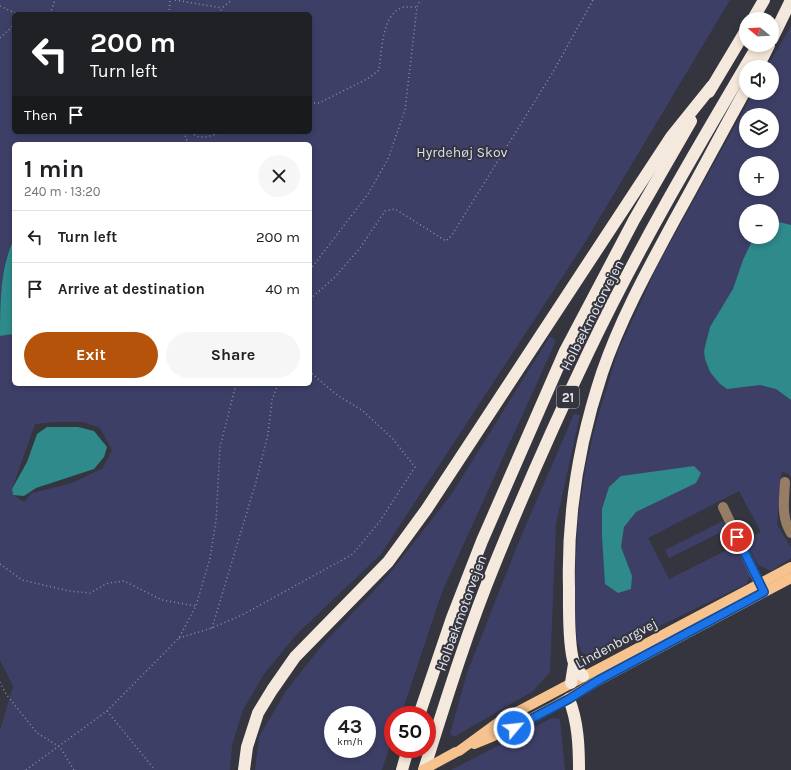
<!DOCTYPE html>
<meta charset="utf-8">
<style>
:root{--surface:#fff;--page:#f6f6f6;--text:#202124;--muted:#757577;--line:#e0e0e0;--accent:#b45309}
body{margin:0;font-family:Karla,sans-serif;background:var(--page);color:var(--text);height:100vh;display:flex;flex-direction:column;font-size:15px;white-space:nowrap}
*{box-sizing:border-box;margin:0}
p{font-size:13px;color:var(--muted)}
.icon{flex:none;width:22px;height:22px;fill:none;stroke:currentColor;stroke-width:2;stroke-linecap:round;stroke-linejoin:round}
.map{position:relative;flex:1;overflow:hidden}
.sheet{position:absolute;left:12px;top:142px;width:300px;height:244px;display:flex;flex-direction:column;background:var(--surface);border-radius:6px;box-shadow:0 2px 6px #0003}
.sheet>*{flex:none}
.guide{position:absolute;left:12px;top:12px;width:300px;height:122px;border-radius:6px;box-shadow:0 2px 6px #0003;background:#202124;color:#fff;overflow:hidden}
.needle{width:26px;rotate:288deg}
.buttons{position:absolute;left:739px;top:12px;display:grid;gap:8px}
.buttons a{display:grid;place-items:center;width:40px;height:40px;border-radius:50%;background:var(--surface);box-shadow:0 2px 6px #0003;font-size:20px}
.speed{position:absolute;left:324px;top:706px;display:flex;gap:8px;font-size:20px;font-weight:700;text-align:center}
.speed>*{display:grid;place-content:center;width:52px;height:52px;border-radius:50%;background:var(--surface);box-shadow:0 2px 6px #0003;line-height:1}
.speed small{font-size:10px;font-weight:400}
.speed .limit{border:6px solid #d22;background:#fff;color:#111}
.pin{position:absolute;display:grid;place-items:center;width:34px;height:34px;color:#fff;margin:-17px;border:2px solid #fff;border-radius:50%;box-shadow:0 1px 4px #0007}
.me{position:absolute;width:44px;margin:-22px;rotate:62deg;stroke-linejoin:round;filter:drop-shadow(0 0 3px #0008)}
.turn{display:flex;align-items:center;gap:14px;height:84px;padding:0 12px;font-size:18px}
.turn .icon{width:52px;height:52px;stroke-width:2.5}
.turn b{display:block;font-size:28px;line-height:34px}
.then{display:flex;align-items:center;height:38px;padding:0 12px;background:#0003;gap:8px;font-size:15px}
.round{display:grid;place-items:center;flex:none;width:42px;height:42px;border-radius:21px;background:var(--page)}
.head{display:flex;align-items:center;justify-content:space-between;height:68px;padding:0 12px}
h1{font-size:24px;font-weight:700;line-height:30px}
.primary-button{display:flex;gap:8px;margin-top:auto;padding:8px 12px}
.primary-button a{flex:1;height:46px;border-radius:24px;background:var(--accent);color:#fff;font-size:16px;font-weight:700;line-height:46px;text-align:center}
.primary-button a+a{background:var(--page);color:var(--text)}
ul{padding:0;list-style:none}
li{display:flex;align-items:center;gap:12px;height:52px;padding:0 12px;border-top:1px solid var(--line)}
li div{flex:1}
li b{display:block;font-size:15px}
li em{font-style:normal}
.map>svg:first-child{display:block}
.green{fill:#3d3f67;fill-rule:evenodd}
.water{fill:#2e8a8b}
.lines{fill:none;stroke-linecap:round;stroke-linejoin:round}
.path{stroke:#8e8f97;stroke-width:1.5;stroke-dasharray:1 3;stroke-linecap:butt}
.minor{stroke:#967d64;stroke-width:10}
.major{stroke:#f6c28e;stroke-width:10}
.highway{stroke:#f5e9dd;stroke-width:12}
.major-bridge{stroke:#f6c28e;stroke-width:10}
.route-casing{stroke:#114b97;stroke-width:10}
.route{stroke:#1a73e8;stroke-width:7}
.labels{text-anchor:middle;stroke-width:4;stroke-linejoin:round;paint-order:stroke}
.shield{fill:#34353f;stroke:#b1b2ba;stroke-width:1}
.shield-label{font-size:13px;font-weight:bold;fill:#e7e8ee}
.park-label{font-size:14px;fill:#dcdef2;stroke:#34353f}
.street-label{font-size:14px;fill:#e7e8ee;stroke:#34353f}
</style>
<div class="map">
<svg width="791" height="770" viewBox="0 0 791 770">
<rect width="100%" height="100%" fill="#34353f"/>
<g class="green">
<path d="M0,0H730L584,244L381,554L296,635L264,674L243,710L232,745L230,770H0V730L13,686L0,660V336L14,334V384H310V144H14V239C2,262 2,288 0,312ZM14,14H310V132H14ZM57,422H83L100,428L112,450L103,468L72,483L32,493L24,502L13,495L12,489L35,424Z"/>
<path d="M791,26V476L782,471L777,524L791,548V558L771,571L758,565L745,540L761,532L739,491L648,538L669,579L735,546L751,575L746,584L596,657L582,653L577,640L574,599L578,518L586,465L596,423L618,351L658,265L753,93H772V67H767ZM746,115H772V141H746ZM746,163H772V189H746ZM746,211H772V237H746Z"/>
<path d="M550,336L556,341L442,592L401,715H393V737L382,770H255L259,737L286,691L323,644L386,578L451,495ZM333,715H367V749H333Z"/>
<path d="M574,414L580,415L556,524L550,672L533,691L454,737L450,734L467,673L519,541Z"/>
<path d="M723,521L727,529L669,558L665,550Z"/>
<path d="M552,718L560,719L565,770H451Z"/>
</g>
<g class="water">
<path d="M779,222L791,225V400L776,389L760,385L727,389L720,384L710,372L705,359L704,351L710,327L733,289L743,260L754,237H772V223Z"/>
<path d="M14,239V334L0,336C0,305 0,267 14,239Z"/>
<path d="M47,427H78L94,431L107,447L104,457L94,469L36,488L24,496L13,495L12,489L27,462L37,434Z"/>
<path d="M694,466L701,473L696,483L636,512L624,527L621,547L632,576L631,589L618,593L605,584L602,536V509L609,487L621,476Z"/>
</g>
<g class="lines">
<g class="path">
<path d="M175,0L222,8"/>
<path d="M0,6L17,14"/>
<path d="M50,14L55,0"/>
<path d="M169,14L170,0"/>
<path d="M219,14L222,8L232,0"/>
<path d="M0,38L14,25"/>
<path d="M310,103H319L369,78L379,70C382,52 381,13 404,7C407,7 413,7 417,7"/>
<path d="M184,132L188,144"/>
<path d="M191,132C199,141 211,136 221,132"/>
<path d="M310,270L368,194L388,159L405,110L417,7L420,0"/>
<path d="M310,299L335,277L360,248L385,211L395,209L446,241L452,235L553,72L593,0"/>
<path d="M0,564L22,580L69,591L90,593L108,583L124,581L162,600L196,606"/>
<path d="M212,628L256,482L268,434L272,400L278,384"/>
<path d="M179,638L212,628L242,615L353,554L380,521L415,467L393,439L363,411L337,395L310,372"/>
<path d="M0,682L6,694L37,733L60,747L74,770"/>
<path d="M107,711L155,770"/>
<path d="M26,770L107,711L179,638L196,606L210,558L216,521L220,447L236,384"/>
</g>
<g class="minor">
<path d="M785,482C784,501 781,517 791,533"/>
<path d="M723,507L763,591"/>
</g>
<g class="major">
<path d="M474,744C518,727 559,705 599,680L791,578"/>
<path d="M459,751L500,721L791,567"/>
</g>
<g class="highway">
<path d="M753,19L764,0"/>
<path d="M772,39L791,0"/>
<path d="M758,67L769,45"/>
<path d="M709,92L746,30"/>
<path d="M583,676C580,672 575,668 574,663C568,646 569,607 569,588C567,515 579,442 602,373C620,320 648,269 675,219C699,176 722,132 746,89"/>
<path d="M571,683L574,664"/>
<path d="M569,699C578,722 579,746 579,770"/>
<path d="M419,715L452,618L482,541L565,351L634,220L691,121"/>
<path d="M244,770L247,747L258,713L272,690L295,657L388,562L426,510L671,137L712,86"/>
<path d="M402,770L408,749"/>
<path d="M424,770C446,700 468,629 496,561C525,490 556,420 589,351C639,246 699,145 758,45"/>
</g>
<path class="major-bridge" d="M423,770L456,752"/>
</g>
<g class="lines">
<g class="route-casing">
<path id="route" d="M514,728L569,699L599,680L764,592L737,537"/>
</g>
<use href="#route" class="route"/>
</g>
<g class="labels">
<rect class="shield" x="557" y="386" width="22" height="22" rx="3"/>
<g class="shield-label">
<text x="568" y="402">21</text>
</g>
<g class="park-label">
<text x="462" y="157">Hyrdehøj Skov</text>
</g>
<g class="street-label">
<text transform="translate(592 315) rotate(-63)" y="5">Holbækmotorvejen</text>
<text transform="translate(461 613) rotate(-70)" y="5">Holbækmotorvejen</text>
<text transform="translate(616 643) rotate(-28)" y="5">Lindenborgvej</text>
</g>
</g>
</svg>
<div class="buttons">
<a><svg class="needle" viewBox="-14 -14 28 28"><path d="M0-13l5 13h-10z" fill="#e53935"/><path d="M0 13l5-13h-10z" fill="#757577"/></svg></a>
<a><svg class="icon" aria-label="sound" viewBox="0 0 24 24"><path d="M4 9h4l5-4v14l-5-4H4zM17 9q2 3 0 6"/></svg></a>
<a><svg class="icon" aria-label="layers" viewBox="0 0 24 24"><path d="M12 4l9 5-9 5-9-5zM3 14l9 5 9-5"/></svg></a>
<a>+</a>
<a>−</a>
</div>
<div class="speed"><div>43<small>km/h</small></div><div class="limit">50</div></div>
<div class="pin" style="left:737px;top:537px;background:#d93025"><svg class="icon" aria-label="arrive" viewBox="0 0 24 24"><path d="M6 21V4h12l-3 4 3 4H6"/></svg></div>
<svg class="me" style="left:514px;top:728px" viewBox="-20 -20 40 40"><circle r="17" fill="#1a73e8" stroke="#fff" stroke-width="3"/><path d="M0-11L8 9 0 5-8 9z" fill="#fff"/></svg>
<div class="guide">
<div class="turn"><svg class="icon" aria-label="left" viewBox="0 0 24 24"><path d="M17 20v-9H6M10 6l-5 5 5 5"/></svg><div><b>200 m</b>Turn left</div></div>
<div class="then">Then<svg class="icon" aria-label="arrive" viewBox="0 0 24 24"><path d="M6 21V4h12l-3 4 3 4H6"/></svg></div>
</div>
<section class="sheet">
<div class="head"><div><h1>1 min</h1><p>240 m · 13:20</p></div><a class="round"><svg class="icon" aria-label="close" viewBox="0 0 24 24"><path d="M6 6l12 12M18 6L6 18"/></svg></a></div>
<ul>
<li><svg class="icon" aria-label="left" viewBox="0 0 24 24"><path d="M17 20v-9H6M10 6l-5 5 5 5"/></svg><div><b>Turn left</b></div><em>200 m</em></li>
<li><svg class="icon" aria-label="arrive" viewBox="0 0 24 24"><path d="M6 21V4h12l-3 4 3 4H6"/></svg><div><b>Arrive at destination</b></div><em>40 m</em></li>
</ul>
<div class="primary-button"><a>Exit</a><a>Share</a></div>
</section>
</div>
